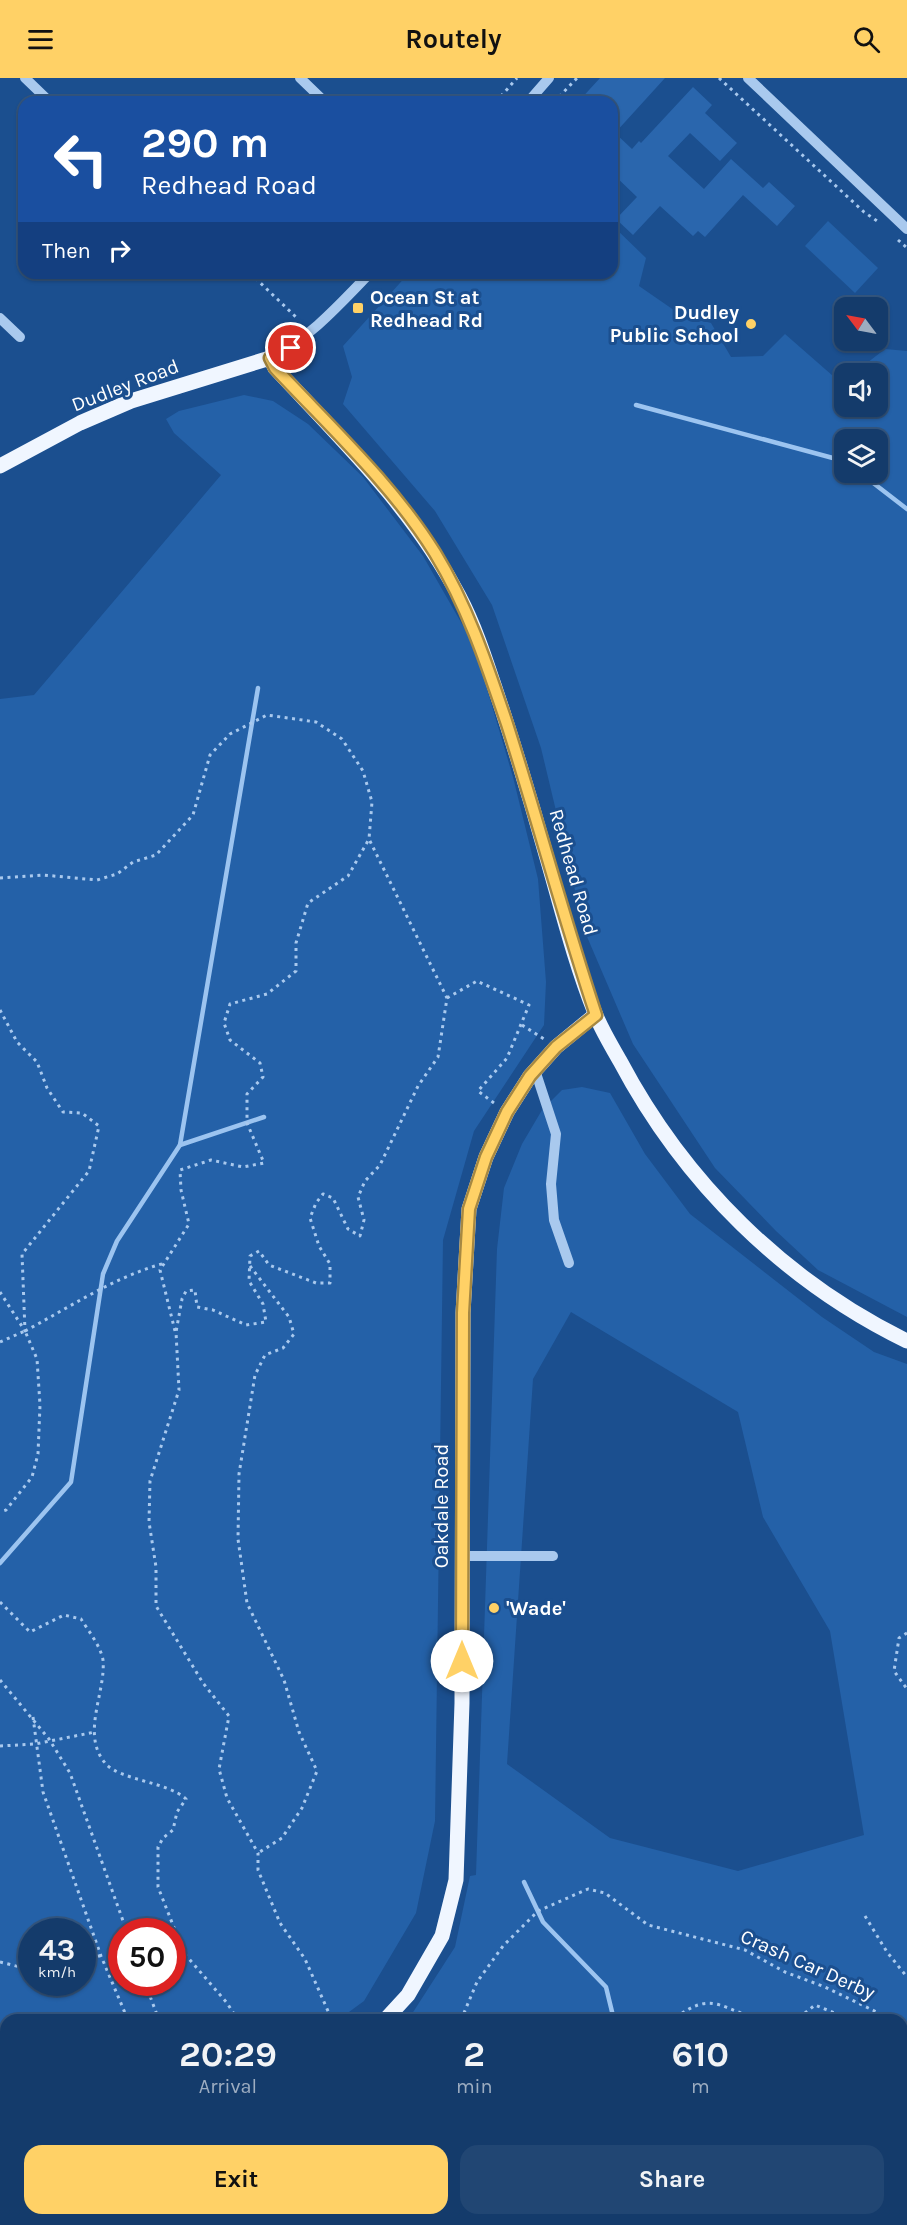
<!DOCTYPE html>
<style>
:root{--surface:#143b6b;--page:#214673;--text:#f1f3f6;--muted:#9dadc1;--line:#33557e;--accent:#ffd166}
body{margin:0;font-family:Karla,sans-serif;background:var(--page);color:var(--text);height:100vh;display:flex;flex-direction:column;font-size:22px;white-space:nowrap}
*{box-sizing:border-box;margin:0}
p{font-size:20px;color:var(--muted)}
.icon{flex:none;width:33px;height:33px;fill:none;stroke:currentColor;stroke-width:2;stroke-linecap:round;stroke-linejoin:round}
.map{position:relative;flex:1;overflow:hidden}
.drawer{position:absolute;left:0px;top:1936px;width:908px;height:212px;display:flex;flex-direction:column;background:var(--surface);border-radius:18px 18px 0 0;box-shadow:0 2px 4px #0004,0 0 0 2px var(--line)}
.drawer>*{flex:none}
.guide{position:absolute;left:18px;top:18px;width:600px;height:183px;border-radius:18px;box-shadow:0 2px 4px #0004,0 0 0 2px var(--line);background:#1a4fa0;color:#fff;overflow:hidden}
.needle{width:39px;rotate:302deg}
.fabs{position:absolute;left:834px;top:219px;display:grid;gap:12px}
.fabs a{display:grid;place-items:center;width:54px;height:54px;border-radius:12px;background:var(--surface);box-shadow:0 2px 4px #0004,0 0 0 2px var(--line);font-size:30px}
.speed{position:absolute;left:18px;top:1840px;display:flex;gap:12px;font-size:30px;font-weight:700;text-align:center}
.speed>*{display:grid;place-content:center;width:78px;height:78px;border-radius:50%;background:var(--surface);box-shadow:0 2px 4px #0004,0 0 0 2px var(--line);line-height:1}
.speed small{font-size:15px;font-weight:400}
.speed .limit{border:9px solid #d22;background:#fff;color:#111}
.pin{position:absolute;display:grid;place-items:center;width:51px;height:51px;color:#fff;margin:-26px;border:3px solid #fff;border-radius:50%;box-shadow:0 2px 6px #0007}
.me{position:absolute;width:66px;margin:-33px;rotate:0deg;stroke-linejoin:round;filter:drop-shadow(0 0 4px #0008)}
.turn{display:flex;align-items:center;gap:21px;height:126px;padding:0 24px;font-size:27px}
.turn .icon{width:78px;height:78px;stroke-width:2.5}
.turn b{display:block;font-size:42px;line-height:51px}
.then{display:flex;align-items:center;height:57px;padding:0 24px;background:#0003;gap:12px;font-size:22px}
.eta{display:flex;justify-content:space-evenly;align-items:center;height:102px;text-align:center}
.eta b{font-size:36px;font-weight:700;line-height:42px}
.button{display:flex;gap:12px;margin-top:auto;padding:12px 24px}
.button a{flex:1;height:69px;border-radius:18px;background:var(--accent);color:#111;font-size:24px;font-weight:700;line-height:69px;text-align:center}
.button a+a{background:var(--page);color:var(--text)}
header{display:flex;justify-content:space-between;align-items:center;height:78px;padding:0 24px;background:var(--accent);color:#111;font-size:27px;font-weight:700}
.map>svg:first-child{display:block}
.green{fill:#2461a8;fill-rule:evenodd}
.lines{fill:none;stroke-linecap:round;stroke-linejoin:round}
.stream{stroke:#9cc4f0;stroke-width:4.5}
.building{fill:#2a66ad}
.path{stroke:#a9c9ee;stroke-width:3;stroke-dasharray:3 4.5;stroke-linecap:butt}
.minor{stroke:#a9c9ee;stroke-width:10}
.major{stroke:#f0f6ff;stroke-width:15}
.route-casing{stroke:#a68842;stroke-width:15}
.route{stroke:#ffd166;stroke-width:10}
.poi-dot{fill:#ffd166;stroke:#1b4f8f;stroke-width:2}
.labels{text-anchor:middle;stroke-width:6;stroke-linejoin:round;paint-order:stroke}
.poi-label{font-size:20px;font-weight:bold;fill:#fff;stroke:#1b4f8f;text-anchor:start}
.street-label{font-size:20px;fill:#fff;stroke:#1b4f8f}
</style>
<header><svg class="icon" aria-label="menu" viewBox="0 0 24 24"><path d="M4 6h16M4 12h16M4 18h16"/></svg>Routely<svg class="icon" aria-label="search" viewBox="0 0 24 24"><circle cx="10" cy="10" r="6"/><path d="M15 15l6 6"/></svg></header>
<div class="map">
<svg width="907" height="2147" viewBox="0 0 907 2147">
<rect width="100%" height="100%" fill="#1b4f8f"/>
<g class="green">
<path d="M828,143L878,190L855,215L805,168Z"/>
<path d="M612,147L646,180L639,208L681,237L711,245L731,279L763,278L785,256L841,305L844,303V328H878V296L854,295L885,271L907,273V1239L818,1192L776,1153L715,1090L633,966L585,854L541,670L492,527L435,433L343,326L352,299L343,268L409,195H612ZM844,362H878V394H844Z"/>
<path d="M244,317L273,323L308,346L363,399L423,478L474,567L513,699L538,801L546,904L544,947L474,1053L443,1162L435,1743L416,1835L364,1923L338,1942H6V2142H142L136,2147H0V621L34,617L221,397L174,355L166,341L179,333ZM32,1854H82V1905H32ZM122,1854H172V1905H122Z"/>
<path d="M582,1009L610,1015L645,1076L690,1136L822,1239L874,1274L907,1286V2147H189L194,2142H902V1942H408L455,1869L470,1798L476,1797L497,1171L504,1110L522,1066L542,1032L562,1012ZM571,1234L738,1334L763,1439L830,1553L864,1757L738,1793L610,1760L507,1686L533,1301Z"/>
</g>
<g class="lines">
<g class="stream">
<path d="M636,327L844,383"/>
<path d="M859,394L907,431"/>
<path d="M180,1067L264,1039"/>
<path d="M0,1485L71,1404L103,1196L117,1163L180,1067L258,610"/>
<path d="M524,1804L543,1844L606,1909L614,1942"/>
<path d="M596,2147L601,2142"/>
</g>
</g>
<path class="building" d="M600,0H665L615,55L632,71L639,63L641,65L693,9L712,27L705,35L737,65L720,83L690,55L668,78L704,111L731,81L763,110L769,104L795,128L777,148L743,117L705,159L698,153L693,158L660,128L633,157L616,141L637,119L612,95V24H578Z"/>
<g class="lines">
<g class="path">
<path d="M719,0L864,134L880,145"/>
<path d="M496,24L517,0"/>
<path d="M554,24L577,0"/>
<path d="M898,162L907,170"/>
<path d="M250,195L297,240"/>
<path d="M0,800L43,797L97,802L117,796L133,784L156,777L193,737L210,677L230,656L267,637L316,644L342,661L363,693L372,724L369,761L447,920L438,979L418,1008L380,1087L365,1103L358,1119L364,1142L360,1158L348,1151L333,1120L323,1116L316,1125L310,1140L319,1168L330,1186V1205H316L269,1187L259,1173L250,1178L249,1203L263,1226L266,1244L246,1247L213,1232L197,1229L195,1212L186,1213L182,1221L176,1254L179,1312L150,1403L149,1444L156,1489V1528L203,1605L229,1638L219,1691L227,1720L258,1775V1792L280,1845L305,1881L332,1942"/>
<path d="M447,920L477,903L529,927L507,980L478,1013L494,1025"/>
<path d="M0,932L17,964L37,984L47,1010L63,1034L82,1035L99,1048L89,1093L22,1176L25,1253L0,1214"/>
<path d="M522,947L544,961"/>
<path d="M250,1188L289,1239L294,1256L283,1270L265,1277L255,1297L239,1396L238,1461L247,1525L284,1602L299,1654L317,1693L302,1730L282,1760L258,1775"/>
<path d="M25,1253C72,1228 114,1199 165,1185"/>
<path d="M175,1253L160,1192L189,1146L181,1112L180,1092L211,1082L243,1089L264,1085L247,1045V1016L263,999L260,985L230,962L224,945L230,926L267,916L296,893V865L308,825L348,798L369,761"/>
<path d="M0,1264L25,1253L37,1281L40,1327L38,1376L32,1399L6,1432L0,1434"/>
<path d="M0,1524L30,1554L64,1537L81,1541C88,1552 101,1569 103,1582C106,1615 80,1657 106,1686C120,1702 168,1704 186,1721L177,1734L173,1752L163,1760L158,1769V1809L184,1875L227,1925L238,1942"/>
<path d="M907,1555L899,1560L894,1593L907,1611"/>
<path d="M0,1602L49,1661L70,1695L127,1854"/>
<path d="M33,1639L43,1714L101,1878L128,1942"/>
<path d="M0,1668L35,1666L95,1654"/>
<path d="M865,1838L887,1874L907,1899"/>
<path d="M82,1878H101"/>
<path d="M0,1884L20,1889L32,1885"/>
<path d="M145,1905L159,1942"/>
<path d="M461,1942L477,1904L503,1868L538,1833L588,1811L605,1815L648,1847L745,1872L785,1894L825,1909L893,1942"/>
<path d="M582,1942L580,1935L588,1942"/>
<path d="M683,1942L681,1936C715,1912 725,1935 761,1940L763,1942"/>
<path d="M808,1942L805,1935L815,1927L837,1936L842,1942"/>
<path d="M902,1948L907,1950"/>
<path d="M902,1972H907"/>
<path d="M902,2038H907"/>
<path d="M902,2137L907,2132"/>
<path d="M134,2142L135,2147"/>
<path d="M279,2142L285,2147"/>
<path d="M658,2142L660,2147"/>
<path d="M854,2142L859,2147"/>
<path d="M860,2145L876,2142"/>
<path d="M198,2147L201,2142"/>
<path d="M714,2147V2142"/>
</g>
<g class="minor">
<path d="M25,0L50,24"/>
<path d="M300,0L325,24"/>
<path d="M748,0L907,151"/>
<path d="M528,24L549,0"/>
<path d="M0,240L20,259"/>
<path d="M270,280C310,260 339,227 370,195"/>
<path d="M535,992L556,1056L551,1106L554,1142L569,1185"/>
<path d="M462,1478H553"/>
</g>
<g class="major">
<path d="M0,388L80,345L131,323L270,280L275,290C342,362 413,430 459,518C478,554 489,593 502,631C518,680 533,730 547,780C562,832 575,885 595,935C601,951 611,967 620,983C684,1104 784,1203 907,1263"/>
<path d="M385,1942L408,1917L442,1858L456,1802L462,1625L463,1235L469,1131L486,1079L507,1034L530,998L556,969L595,937"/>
<path d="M162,2147L168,2142"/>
</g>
</g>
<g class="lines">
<g class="route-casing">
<path id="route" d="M291,270L270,280L275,290C330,349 392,406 435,475C468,529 487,587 507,646C538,743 564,841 596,937L556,969L530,998L507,1034L486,1079L469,1131L463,1235L462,1583"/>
</g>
<use href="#route" class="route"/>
</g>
<g class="poi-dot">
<rect x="352" y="224" width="12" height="12" rx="3"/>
<circle cx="751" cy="246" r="6"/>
<circle cx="494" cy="1530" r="6"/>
</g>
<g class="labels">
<g class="poi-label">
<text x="370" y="226">Ocean St at<tspan x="370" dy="23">Redhead Rd</tspan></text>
<text x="739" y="241" text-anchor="end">Dudley<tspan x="739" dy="23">Public School</tspan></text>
<text x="506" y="1537">'Wade'</text>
</g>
<g class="street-label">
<text transform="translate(125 307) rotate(-21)" y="7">Dudley Road</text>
<text transform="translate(574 794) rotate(74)" y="7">Redhead Road</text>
<text transform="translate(441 1428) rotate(-90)" y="7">Oakdale Road</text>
<text transform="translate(808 1886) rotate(24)" y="7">Crash Car Derby</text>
</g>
</g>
</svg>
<div class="fabs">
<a><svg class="needle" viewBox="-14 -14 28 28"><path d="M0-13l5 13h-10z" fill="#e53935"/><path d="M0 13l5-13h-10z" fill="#9dadc1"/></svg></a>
<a><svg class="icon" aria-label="sound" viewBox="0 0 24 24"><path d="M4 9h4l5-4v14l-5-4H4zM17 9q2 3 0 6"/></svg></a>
<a><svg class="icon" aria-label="layers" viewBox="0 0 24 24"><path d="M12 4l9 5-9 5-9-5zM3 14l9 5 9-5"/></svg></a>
</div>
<div class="speed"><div>43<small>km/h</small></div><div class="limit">50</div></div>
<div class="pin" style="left:291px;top:270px;background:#d93025"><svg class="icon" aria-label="arrive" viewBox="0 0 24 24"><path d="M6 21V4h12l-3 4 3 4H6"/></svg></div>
<svg class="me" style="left:462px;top:1583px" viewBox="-20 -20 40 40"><circle r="19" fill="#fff"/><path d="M0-13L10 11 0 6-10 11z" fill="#ffd166"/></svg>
<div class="guide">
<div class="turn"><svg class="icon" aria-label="left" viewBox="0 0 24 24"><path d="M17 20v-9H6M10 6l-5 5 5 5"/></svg><div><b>290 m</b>Redhead Road</div></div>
<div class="then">Then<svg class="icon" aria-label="right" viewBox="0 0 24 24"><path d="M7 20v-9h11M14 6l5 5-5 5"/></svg></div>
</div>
<section class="drawer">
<div class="eta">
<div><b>20:29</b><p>Arrival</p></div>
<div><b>2</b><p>min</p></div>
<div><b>610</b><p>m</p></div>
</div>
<div class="button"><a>Exit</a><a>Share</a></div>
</section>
</div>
